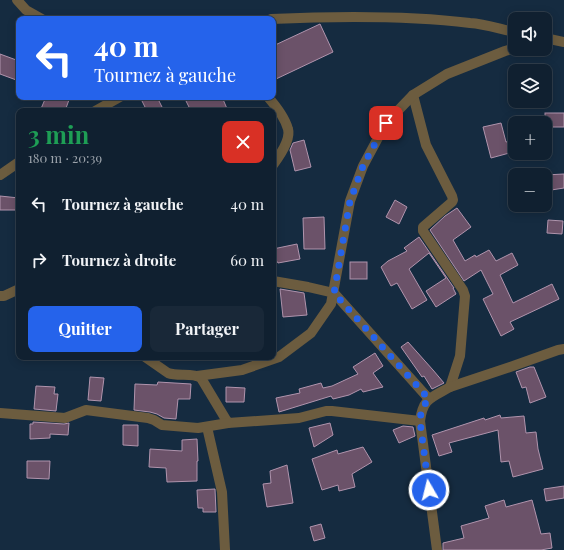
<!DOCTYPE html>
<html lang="fr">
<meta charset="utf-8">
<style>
:root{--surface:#102030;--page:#192838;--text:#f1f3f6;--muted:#9ca3ab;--line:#303e4c;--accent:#2563eb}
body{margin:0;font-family:"Playfair Display",serif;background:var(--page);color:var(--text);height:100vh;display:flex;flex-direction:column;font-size:15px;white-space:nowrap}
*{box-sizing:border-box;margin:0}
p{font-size:13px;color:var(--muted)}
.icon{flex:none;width:22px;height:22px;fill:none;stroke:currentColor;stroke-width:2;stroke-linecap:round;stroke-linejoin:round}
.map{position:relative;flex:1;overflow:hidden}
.sheet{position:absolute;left:16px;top:108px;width:260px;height:252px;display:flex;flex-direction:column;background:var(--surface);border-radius:8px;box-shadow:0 2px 10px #0003,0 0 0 1px var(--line)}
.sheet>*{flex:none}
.hud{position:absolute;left:16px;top:16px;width:260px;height:84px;border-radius:8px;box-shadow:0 2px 10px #0003,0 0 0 1px var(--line);background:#2563eb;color:#fff;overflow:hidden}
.controls{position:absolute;left:508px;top:12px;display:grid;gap:8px}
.controls a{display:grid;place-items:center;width:44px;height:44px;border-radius:8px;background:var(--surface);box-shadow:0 2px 10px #0003,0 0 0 1px var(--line);font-size:20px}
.pin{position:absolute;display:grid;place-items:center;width:34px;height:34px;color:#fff;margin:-17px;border-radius:8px;box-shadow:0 2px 6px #0006}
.me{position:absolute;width:44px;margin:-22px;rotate:352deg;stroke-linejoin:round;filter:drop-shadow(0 0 3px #0008)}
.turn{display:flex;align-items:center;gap:14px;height:84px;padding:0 12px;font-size:18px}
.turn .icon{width:52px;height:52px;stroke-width:2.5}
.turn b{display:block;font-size:28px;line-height:34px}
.round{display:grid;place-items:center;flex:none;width:42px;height:42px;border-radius:8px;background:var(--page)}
.headline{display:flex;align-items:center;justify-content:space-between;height:68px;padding:0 12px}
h1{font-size:24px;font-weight:700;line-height:30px;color:#1e9e55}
.cta{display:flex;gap:8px;margin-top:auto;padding:8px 12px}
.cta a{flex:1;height:46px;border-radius:8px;background:var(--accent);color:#fff;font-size:16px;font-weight:700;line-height:46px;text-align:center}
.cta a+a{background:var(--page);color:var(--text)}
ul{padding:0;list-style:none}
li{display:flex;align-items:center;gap:12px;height:56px;padding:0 12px}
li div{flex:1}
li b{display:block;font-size:15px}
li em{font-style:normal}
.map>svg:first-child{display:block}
.building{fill:#6b5269;stroke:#b094ad}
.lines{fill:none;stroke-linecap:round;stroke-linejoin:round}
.minor{stroke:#6c5c3f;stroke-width:10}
.route{stroke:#2563eb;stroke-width:7;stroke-dasharray:0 12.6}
</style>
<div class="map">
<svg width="564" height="550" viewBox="0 0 564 550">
<rect width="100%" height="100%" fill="#152b40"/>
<g class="building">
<path d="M320,24L333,52L276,79L273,71V46Z"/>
<path d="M0,54L19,61V81L0,74Z"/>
<path d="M46,97H70L65,111H40Z"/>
<path d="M140,97H157L164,111H147Z"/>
<path d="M184,97H222L228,111H191Z"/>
<rect x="545" y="113" width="19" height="14"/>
<path d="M501,123L506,142L510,141L513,152L491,158L483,127Z"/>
<path d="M304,140L311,167L295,171L290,150L293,143Z"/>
<path d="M564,174V188L545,191V175Z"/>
<path d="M0,196L19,198V210H0Z"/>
<path d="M395,200L407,207L399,224L386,217Z"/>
<path d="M457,208L471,227L453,240L465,261L475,255L476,257L489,250L496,261L512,253L518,265L500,275L513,303L552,284L559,299L510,322L514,329L501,336L483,299L493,294L481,270L464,281L430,230L445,216Z"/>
<path d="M324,217L325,249H304L303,218Z"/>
<path d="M548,220L563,221L562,234L547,233Z"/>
<path d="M419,237L454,288H453L456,294L436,307L426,291L446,278L429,253L409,269L427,300L412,309L397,283L391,286L381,267L388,261L407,251L404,248Z"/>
<path d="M297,244L300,259L278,263V262L273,263V249Z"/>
<rect x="350" y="262" width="17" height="17"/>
<path d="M280,289L304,293L307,315L283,317Z"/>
<path d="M408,342L433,370L444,383L432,389L424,376L422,377L401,347Z"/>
<path d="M375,353L383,366L373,373L383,387L363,392L361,389L349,395L333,399L331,396L279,412L276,398L300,393L299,389L321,383L323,388L332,386L358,374L353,367Z"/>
<path d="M530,367H534L546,397L530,403L526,387L522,388L516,372Z"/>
<path d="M90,377L104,378L101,401L88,400Z"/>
<path d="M158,382L191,384L190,399H178L176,419L164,418L157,414L150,412L134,410L135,384L157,385Z"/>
<path d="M36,386L55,387L54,394H58L56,411L34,409Z"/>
<path d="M226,387L245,388L244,402H226Z"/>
<path d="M500,415L501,418L524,416L526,433L536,432L538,449L543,469L513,477L509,461L501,462L498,430L449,443L452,452L439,456L432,435L484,418L485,420Z"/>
<path d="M33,422L64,424L69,423L68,435L50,434V438L30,439V424H33Z"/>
<path d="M330,423L333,435L314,447L309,428Z"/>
<path d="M123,425H138V446L123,445Z"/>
<path d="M403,426L413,427L415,436L399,443L393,430Z"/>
<path d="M197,439L198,461H197V481L167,482L166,468L149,467L150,449L182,451V440Z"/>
<path d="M363,447L372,462L352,474L355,487L339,491L338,485L322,490L312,459L337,450L338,454Z"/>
<path d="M27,461H50L49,479L27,478Z"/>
<path d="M287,465L293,503L267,507L263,484L271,483L270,471Z"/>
<path d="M564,486V498L546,501L544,489Z"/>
<path d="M215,489L216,512H203V508H198L197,490Z"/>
<path d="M504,500L506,507L532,500L541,534L550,533L552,548L541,550H443V543L464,538L461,526L489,518L485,506Z"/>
<path d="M321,524L325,538L314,541L310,527Z"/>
</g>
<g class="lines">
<g class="minor">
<path d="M17,0L26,10L42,19"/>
<path d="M271,19C337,16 404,15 470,23C485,24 500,29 515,32"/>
<path d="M545,38L564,42"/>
<path d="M413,95L426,145L452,196L453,200L452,202L423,227V231L463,290L465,296L460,356L450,387C431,398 423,398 420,421L437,550"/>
<path d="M268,97C275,105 285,118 288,129C291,139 279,157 273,165"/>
<path d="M95,111L120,97"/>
<path d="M0,175L19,162"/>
<path d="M273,281L308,287L334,293L429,399"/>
<path d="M0,296H4L19,289"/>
<path d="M145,357L168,373C178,377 192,372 201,378L228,423L299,418L326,411H332L420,421"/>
<path d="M197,376L242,370L279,357L311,333L331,304L350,201L363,166L386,123L413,95L447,74L505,51L515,48"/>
<path d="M450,387L513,366L558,350L564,349"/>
<path d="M0,413L65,418L86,410L148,418L154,420L162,425L198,428L228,423"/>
<path d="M207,427L222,492L225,550"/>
</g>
</g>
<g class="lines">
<path class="route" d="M386,123L363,166L350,201L334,293L429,399C422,407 421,411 420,421L429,490"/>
</g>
</svg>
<div class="controls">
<a><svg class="icon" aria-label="sound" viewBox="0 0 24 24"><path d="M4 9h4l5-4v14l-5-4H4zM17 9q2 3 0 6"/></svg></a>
<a><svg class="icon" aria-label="layers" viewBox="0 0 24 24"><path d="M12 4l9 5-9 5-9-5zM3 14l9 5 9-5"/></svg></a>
<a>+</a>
<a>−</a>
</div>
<div class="pin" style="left:386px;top:123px;background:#d93025"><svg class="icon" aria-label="arrive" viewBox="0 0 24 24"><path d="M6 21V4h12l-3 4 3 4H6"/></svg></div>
<svg class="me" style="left:429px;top:490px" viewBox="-20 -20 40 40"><circle r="17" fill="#2563eb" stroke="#fff" stroke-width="3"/><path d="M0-11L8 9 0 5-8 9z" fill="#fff"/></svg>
<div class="hud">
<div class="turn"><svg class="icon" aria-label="left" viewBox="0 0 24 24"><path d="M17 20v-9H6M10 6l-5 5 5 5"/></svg><div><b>40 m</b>Tournez à gauche</div></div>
</div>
<section class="sheet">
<div class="headline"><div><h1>3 min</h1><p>180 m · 20:39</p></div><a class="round" style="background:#d93025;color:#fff"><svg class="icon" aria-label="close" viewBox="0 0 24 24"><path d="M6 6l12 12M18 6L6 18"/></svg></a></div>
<ul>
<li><svg class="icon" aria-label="left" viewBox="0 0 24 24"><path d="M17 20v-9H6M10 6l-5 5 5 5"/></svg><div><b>Tournez à gauche</b></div><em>40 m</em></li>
<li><svg class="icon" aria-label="right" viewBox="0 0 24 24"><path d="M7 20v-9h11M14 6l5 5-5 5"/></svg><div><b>Tournez à droite</b></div><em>60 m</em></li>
</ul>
<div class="cta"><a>Quitter</a><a>Partager</a></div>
</section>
</div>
